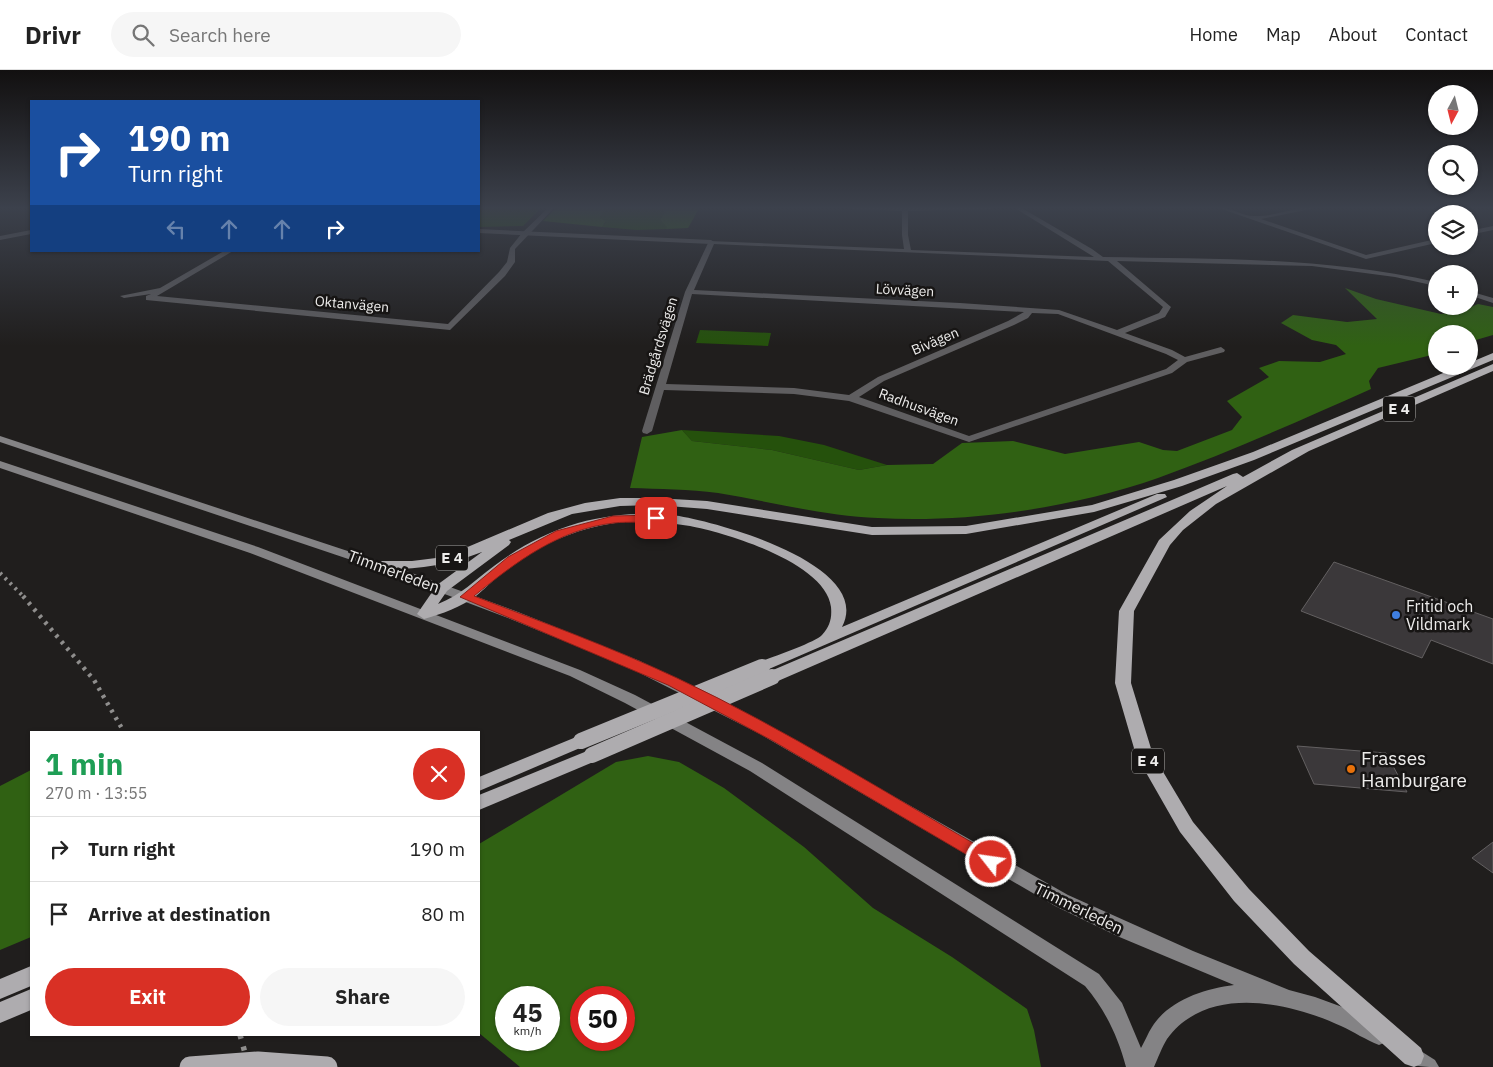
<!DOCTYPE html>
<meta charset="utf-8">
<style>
:root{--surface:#fff;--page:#f6f6f6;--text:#222;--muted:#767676;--line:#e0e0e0;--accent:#d93025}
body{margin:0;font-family:"IBM Plex Sans",sans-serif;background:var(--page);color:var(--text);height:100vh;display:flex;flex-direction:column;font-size:19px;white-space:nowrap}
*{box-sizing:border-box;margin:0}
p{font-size:16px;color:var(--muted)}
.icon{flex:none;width:28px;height:28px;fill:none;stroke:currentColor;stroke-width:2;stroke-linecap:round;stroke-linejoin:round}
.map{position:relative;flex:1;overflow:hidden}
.drawer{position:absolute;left:30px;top:661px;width:450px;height:305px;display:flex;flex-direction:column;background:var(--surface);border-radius:0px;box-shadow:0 1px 4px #0004}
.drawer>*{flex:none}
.guide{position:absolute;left:30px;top:30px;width:450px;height:152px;border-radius:0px;box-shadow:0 1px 4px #0004;background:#1a4fa0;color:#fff;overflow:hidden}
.needle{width:32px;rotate:187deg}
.tools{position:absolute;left:1428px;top:15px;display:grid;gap:10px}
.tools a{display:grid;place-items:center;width:50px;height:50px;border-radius:50%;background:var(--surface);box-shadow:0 1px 4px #0004;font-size:25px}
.speed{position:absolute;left:495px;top:916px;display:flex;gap:10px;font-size:25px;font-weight:700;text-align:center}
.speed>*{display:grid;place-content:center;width:65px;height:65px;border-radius:50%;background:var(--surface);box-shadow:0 1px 4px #0004;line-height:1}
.speed small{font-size:12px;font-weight:400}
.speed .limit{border:8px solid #d22;background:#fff;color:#111}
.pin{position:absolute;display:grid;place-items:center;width:42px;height:42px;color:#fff;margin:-21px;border-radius:10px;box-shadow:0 2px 8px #0006}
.me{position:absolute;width:55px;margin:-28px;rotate:300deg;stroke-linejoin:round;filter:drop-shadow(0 0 4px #0008)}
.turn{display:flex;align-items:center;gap:18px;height:105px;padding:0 15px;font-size:22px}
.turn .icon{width:65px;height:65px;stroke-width:2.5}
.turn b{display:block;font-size:35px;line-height:42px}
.lanes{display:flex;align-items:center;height:48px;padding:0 15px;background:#0003;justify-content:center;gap:25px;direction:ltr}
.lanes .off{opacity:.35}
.round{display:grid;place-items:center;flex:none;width:52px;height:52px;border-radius:26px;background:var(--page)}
.overview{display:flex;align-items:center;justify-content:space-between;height:85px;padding:0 15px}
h1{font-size:30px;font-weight:700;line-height:38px;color:#1e9e55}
.cta{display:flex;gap:10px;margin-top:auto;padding:10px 15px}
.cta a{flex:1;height:58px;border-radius:30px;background:var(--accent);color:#fff;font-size:20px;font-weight:700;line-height:58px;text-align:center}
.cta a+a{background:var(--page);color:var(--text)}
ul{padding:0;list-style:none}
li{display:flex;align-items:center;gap:15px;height:65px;padding:0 15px;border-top:1px solid var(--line)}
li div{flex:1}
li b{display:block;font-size:19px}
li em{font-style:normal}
header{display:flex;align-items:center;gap:30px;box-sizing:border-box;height:70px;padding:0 25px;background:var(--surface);border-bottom:1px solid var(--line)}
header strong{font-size:24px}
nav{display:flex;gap:28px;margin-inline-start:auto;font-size:18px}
.search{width:350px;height:45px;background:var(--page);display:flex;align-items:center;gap:12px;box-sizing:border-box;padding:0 18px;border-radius:28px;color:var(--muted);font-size:19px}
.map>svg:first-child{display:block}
.green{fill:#25510c}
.forest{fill:#306113;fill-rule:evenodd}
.building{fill:#3b383a;stroke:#636061}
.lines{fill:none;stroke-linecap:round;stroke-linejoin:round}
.minor{fill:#5f5e60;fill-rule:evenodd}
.tertiary{fill:#5f5e60;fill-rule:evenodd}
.secondary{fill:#848385;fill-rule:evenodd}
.trunk{fill:#aeacaf;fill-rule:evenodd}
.rail-far2{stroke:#8f8e8d;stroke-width:4;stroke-dasharray:2.5 4.5;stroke-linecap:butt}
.rail-far1{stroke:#8f8e8d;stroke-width:4.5;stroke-dasharray:3 5.5;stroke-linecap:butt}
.rail{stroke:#8f8e8d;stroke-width:5.5;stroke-dasharray:4 8;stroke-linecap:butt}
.trunk-bridge-far1{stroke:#aeacaf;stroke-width:16}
.trunk-bridge{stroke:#aeacaf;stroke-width:21}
.route{fill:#d93025;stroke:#8d1f18}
.shop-dot{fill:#3f7fe0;stroke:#171514;stroke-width:2}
.food-dot{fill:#e8710a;stroke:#171514;stroke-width:2}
.labels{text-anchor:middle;stroke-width:5;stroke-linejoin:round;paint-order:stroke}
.far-street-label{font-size:14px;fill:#edeceb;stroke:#171514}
.shield{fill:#171514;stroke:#adacaa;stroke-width:1}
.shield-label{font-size:15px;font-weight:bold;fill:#edeceb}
.street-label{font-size:16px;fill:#edeceb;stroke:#171514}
.poi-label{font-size:16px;fill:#edeceb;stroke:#171514;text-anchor:start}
.near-poi-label{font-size:19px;fill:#edeceb;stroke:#171514;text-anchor:start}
</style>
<header>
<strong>Drivr</strong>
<div class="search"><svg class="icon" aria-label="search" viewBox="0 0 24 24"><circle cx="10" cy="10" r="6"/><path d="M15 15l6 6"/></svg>Search here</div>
<nav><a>Home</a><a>Map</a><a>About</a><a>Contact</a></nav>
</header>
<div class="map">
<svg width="1493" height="997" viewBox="0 0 1493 997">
<rect width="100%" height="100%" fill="#201e1d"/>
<g class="green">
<path d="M479,137H542L523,156L479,157Z"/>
<path d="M605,137H668L660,150L668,157L666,159L637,160L602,157L606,152L600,148Z"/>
<path d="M700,260L771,263L768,276L696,273Z"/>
<path d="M682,360L779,366L824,375L887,395L859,400L772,380L692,371Z"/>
</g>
<g class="forest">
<path d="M557,137H605L600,148L606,151L602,157L543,151Z"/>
<path d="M668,137H700L688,158L666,159L667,157L660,150Z"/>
<path d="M1345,218L1376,229L1441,244L1461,241L1478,234L1493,237V265L1469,272V264H1436V284L1378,298L1369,311L1371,319C1301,350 1230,382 1158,408C1072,438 969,453 878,448C824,446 772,432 718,423C689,419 660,419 630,418L642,367L682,360L692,371L772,380L859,400L887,395L933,394L962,373L1013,371L1065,384L1139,372L1163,380L1177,381L1232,360L1242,347L1227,331L1269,307L1259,298L1279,291L1320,292L1346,284L1336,275L1312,270L1281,253L1293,245L1347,252L1377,249Z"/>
<path d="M648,686L679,692L724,718L804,777L873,838L952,887L1027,939L1034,960L1041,997H520L479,963V774L616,692ZM506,928H549V970H506ZM581,928H624V970H581Z"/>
<path d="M31,700V867L0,880V716Z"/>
</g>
<g class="building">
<path d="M1334,492L1493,549V594L1431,570L1422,588L1301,541Z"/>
<path d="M1297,676L1386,683L1407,722L1314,714Z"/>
<path d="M1493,772V803L1472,788Z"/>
</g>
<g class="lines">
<g class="minor">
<path d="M549,137H555L515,179V192L505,206L450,260L146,230V226L151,224L124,228L120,226L160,218L224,181H233L157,226L448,254L499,202L507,192L510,178L522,163Z"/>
<path d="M848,137H993L990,139L908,141V165L911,180L1094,187L1013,137H1020L1092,179L1103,187C1216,189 1325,187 1436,212V216L1395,207L1312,196L1117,191L1171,237L1165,247L1125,263L1172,280L1185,287L1221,277L1225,280L1224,282L1187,292L1172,303L969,372L849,331L794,324L664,320L652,361L647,364L643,363L642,361L685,222L709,171L904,179L902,165V141L851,139ZM714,174L1108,191L1163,237L1159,243L1117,260L1059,240L960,233L694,220ZM692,224L1024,242L1008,251L878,307L849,325L794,318L666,314ZM1032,243L1058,244L1166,284L1178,290L1166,299L969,366L859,327L884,311L1014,255L1028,248Z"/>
<path d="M1216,137C1230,136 1241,146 1254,146C1274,147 1294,137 1314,137L1311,139L1261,149L1366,185L1436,169V173L1366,189Z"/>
<path d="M1493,156V160L1469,165V161Z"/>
<path d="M1469,221L1493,228V233L1469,225Z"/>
</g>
<g class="tertiary">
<path d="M479,159L711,170L714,172L711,174L479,163Z"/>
<path d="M31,160V164L0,170V166Z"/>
</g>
<g class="secondary">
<path d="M0,366L390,495L518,542L640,591L771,657L1068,825L1193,881L1289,920L1315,927L1356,942L1386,958L1389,965L1386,972L1379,975C1366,970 1354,962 1341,956C1289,932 1207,914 1167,969C1162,977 1158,988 1154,997H1126C1118,967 1106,941 1085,916L750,701L625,633L570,606L250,483L0,398V391L258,477L580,600L635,625L762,693L1099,904L1122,933L1141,978C1145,971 1148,963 1152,957C1169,930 1204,919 1234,915L1117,866L1055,836L760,664L630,598L508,548L381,500L0,372Z"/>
<path d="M1408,973L1435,990L1439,997C1422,997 1405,997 1398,983L1401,976Z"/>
</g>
<g class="trunk">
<path d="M1493,283V290L1254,390L1182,416L1094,442L966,464L872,465L707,439L655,435L620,436L572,444L509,470L511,472L509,475L447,521L438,534C461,525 475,510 494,496C519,477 547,462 578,453C608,445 640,442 672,445C712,450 875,494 842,557L1157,424H1165L1167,427L762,602L756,601L754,597L756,593C770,588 814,573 822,565C830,556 832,548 831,537C826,493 727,463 690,456C668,452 647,451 625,452C580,456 540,474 504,501C494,509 486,518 476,526C461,537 442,544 424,549L417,544L437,515L482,482C447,496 415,500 377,499L370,495L377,491H412L444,487L548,443L585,433L620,428H655L707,431L872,457L966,456L1092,435L1174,410L1253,382L1460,296H1469V293Z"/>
<path d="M1493,294V301L1309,381L1216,434L1183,460L1170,475L1134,541L1131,613L1153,685L1193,752L1249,819L1309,881L1421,978L1424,986L1421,994L1414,997L1405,994L1294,894L1234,831L1180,762L1136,685L1115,613L1119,541L1159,470L1190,441L1227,416L778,611H766L764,607L766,603L1233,404L1237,403L1243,407L1292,380Z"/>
<path d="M581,665L587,667L590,671L587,675L479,721V707Z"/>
<path d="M592,679L598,680L601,685L598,690L479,740V725Z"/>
<path d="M31,896V916L0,929V909Z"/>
<path d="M31,919V940L0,953V932Z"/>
</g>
<path class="rail-far2" d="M0,503L24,527"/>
<path class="rail-far1" d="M23,526L94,610L124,662"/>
<path class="rail" d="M240,965L249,997"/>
<g class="trunk-bridge-far1">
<path d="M581,671L762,597"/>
<path d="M592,685L772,607"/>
</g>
<path class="trunk-bridge" d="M190,997L258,992L327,997"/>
</g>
<linearGradient id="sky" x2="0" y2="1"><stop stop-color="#121010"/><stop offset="0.5" stop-color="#3c414c"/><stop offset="1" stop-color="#3c414c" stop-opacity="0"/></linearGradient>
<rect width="1493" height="276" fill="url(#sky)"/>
<path class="route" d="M656,445L660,446V450C646,454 629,451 614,453C559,459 516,492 474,526C542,552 611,577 677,608C787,660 891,726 997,787L999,792L997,796L991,798L986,796L773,671L668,615L460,527L508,487L556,461L613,446Z"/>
<circle class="shop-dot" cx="1396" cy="545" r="5"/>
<circle class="food-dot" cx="1351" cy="699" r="5"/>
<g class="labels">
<g class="far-street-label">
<text transform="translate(905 220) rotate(3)" y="5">Lövvägen</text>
<text transform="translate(352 234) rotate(5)" y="5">Oktanvägen</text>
<text transform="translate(935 271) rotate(-23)" y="5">Bivägen</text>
<text transform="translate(658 276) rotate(-73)" y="5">Brädgårdsvägen</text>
<text transform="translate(919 337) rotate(20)" y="5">Radhusvägen</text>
</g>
<g class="shield">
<rect x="1383" y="326.5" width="32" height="25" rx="4"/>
<rect x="436" y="475.5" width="32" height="25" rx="4"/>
<rect x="1132" y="678.5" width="32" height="25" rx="4"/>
</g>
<g class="shield-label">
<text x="1399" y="344">E 4</text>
<text x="452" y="493">E 4</text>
<text x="1148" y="696">E 4</text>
</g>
<g class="street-label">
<text transform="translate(394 501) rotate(20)" y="6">Timmerleden</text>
<text transform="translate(1079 838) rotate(26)" y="6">Timmerleden</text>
</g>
<g class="poi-label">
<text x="1406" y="542">Fritid och<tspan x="1406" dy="18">Vildmark</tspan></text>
</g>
<g class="near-poi-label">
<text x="1361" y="695">Frasses<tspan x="1361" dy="22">Hamburgare</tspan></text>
</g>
</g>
</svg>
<div class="tools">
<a><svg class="needle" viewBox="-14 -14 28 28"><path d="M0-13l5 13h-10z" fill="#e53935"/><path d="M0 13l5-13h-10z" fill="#767676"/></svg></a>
<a><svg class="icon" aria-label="search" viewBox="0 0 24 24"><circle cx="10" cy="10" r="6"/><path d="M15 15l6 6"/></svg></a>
<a><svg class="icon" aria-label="layers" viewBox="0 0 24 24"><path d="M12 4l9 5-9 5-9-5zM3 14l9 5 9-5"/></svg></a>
<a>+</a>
<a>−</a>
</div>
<div class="speed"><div>45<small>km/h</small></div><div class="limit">50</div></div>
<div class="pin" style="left:656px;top:448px;background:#d93025"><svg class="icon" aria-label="arrive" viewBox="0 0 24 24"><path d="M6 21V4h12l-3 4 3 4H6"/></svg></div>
<svg class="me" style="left:991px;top:792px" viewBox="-20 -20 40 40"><circle r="17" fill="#d93025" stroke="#fff" stroke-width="3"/><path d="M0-11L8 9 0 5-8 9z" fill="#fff"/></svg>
<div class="guide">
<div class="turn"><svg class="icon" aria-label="right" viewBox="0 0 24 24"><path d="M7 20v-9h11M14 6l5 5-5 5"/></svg><div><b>190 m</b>Turn right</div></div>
<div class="lanes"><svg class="icon off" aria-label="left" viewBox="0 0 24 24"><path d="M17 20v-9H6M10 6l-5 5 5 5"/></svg><svg class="icon off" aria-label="ahead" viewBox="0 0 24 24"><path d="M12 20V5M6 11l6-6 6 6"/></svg><svg class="icon off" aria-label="ahead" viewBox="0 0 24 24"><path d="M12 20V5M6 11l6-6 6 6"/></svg><svg class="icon" aria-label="right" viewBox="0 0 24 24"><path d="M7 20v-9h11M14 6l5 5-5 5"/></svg></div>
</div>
<section class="drawer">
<div class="overview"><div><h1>1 min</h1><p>270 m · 13:55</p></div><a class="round" style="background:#d93025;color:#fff"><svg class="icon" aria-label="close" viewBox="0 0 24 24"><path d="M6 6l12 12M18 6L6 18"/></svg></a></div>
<ul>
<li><svg class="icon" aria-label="right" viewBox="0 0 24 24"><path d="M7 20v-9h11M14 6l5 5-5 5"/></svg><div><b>Turn right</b></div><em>190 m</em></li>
<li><svg class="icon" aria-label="arrive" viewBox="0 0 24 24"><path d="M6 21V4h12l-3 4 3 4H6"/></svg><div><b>Arrive at destination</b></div><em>80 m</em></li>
</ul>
<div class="cta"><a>Exit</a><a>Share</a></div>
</section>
</div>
